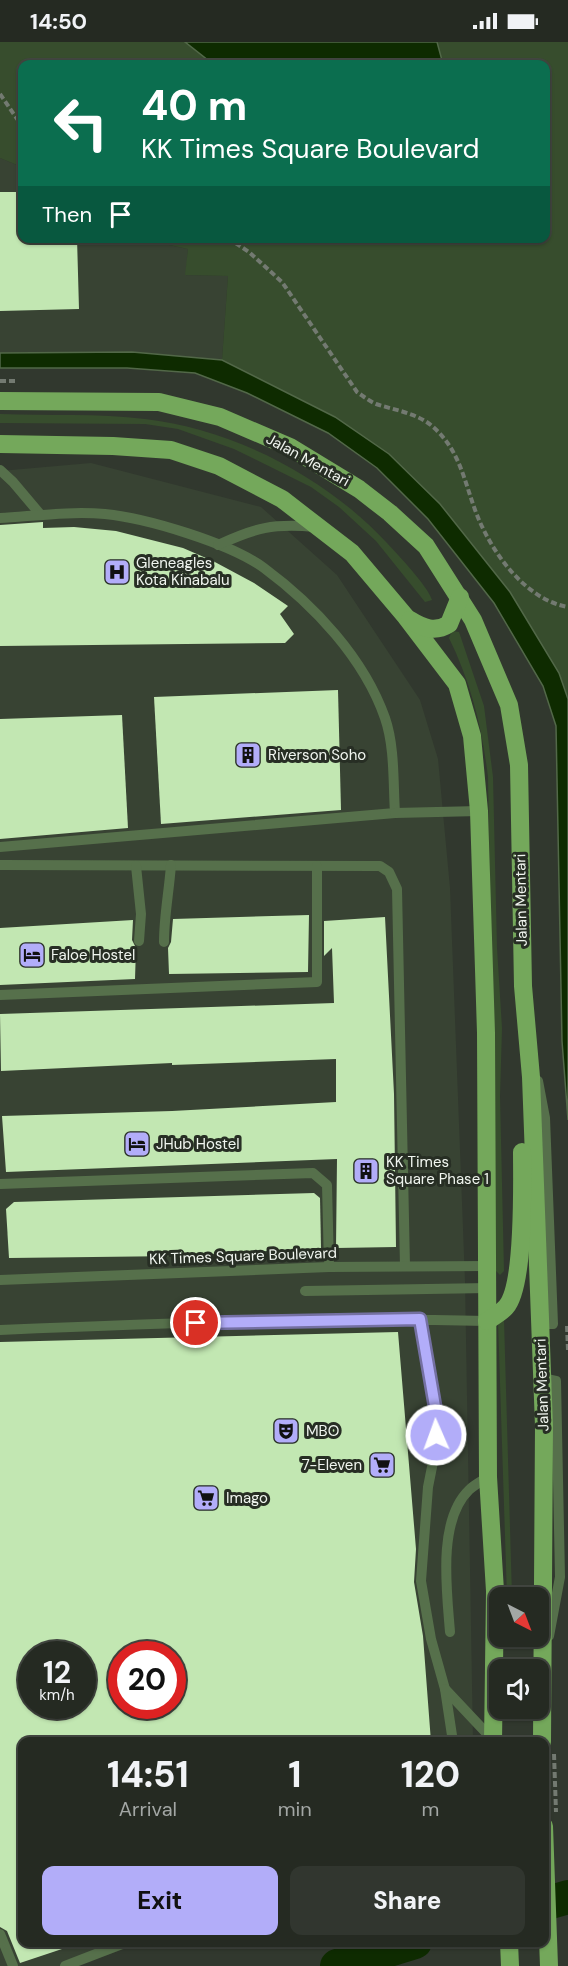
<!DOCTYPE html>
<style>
:root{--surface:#252a22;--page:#31362f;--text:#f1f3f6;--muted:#a3a7a5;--line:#424640;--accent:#b2adf9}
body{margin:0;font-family:"DM Sans",sans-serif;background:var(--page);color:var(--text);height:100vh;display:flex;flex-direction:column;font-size:22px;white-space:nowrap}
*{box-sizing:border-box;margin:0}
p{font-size:20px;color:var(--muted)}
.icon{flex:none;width:33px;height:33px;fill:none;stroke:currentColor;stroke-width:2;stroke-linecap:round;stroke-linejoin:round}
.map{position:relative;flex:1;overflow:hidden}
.drawer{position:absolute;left:18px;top:1695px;width:531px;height:210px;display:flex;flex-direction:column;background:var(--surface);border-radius:12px;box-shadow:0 2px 4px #0004,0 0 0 2px var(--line)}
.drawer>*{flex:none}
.top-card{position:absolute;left:18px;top:18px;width:532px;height:183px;border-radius:12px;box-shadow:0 2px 4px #0004,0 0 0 2px var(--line);background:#0b6e4f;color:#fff;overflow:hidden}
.needle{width:39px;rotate:138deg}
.tools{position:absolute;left:489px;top:1545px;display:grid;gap:12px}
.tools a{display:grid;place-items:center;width:60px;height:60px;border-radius:12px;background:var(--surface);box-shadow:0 2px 4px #0004,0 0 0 2px var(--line);font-size:30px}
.speed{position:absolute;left:18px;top:1599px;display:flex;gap:12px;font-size:30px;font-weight:700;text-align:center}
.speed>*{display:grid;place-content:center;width:78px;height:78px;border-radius:50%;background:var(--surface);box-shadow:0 2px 4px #0004,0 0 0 2px var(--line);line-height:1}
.speed small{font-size:15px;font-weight:400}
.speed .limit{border:9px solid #d22;background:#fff;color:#111}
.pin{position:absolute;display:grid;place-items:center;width:51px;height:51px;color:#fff;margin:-26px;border:3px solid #fff;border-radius:50%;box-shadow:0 2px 6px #0007}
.me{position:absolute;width:66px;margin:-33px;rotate:358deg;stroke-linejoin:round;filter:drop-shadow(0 0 4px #0008)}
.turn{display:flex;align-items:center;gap:21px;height:126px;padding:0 24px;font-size:27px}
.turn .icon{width:78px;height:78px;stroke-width:2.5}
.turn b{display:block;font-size:42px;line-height:51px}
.then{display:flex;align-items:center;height:57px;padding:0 24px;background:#0003;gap:12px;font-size:22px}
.eta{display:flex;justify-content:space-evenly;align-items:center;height:102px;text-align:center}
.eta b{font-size:36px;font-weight:800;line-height:42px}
.cta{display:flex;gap:12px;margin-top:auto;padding:12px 24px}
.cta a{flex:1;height:69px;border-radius:12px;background:var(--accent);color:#111;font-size:24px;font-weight:800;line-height:69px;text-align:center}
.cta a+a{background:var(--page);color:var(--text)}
.status{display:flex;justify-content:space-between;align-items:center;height:42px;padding:0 30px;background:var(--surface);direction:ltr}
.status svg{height:16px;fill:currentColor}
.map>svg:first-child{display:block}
.built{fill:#384333;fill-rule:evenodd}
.green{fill:#374d2d}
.water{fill:#0e2b00;stroke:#526848;stroke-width:1.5}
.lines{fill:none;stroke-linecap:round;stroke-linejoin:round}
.river{stroke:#0e2b00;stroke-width:34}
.building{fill:#c2e7b2;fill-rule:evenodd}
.path{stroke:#737a71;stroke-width:4;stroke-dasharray:6 3;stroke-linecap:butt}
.lane{stroke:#56704b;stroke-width:10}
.primary{stroke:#74a85b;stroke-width:18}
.route-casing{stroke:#7470a2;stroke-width:15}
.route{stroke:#b2adf9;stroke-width:10}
.labels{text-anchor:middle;stroke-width:6;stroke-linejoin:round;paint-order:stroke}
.street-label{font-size:15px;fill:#f0f5ef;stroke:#272e24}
.poi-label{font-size:15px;fill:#f0f5ef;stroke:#272e24;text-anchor:start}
</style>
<div class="status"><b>14:50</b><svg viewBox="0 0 49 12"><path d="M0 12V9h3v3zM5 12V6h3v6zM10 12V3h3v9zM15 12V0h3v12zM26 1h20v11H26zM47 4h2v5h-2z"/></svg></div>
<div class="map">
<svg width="568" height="1924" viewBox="0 0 568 1924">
<rect width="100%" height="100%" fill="#31382e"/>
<g class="built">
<path d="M0,116L22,125V196L142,197L188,207L186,233L228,234L222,318L132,310L0,311Z"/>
<path d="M91,421L261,465L337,533L420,658L438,717L450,846L465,1239L473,1699L22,1700V1900L142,1901L75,1924H0V429ZM32,1612H82V1664H32ZM122,1612H172V1664H122Z"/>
</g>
<g class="green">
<path d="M0,0H568V657L559,631L510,550L335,375L222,318L228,234L185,233L188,207L142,197L546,196V22H22V125L0,116Z"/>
<path d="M0,372C48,374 98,371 145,377C234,387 327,436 387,501C398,513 428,544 432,558L425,560L376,499L339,465L311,445L234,407L178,387L145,382L0,381Z"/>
<path d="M452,589L459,590L484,664L493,735L497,906L502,986L500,1054L504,1229L500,1233L496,1229L488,735C482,685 471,641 449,596Z"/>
<path d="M504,1278L512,1555H507L498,1279Z"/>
</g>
<g class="water">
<path d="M185,0H437L443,22H213Z"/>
<path d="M132,310L222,318L335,375L389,412L440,462L510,550L559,631L568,657V1078L562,999L556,684L543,644L494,561L428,477L377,426L328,391L247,351L195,331L127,326H0V311Z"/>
</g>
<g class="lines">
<g class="river">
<path d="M544,1862L568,1855"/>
<path d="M337,1924L415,1900"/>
</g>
</g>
<g class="building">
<path d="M0,150H22V196H77L79,267L0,269Z"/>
<path d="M43,480V486L74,485L116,489L183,506L213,519L254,541L288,564L280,572L294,592L285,601L0,604V483Z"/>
<path d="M338,648L341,768L161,782L154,655Z"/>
<path d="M122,673L128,786L0,797V677Z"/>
<path d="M309,873L308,930L169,932L168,906L171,900L173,877Z"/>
<path d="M385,875L394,1052L396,1205L336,1206L337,1117L6,1130L2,1074L172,1069L336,1060V1017L172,1023V1021L1,1029L0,972L334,961L332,906L324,914V879Z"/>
<path d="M133,878L132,898L136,906L135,937L0,943V886Z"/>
<path d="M314,1151L320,1156L321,1206L178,1214L9,1216L6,1167L14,1160Z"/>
<path d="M398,1290L416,1507L414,1540L423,1594L431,1700H22V1900H74V1903L20,1921L7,1889L0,1885V1300ZM32,1612H82V1664H32ZM122,1612H172V1664H122Z"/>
</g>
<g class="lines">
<g class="path">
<path d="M0,52L22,84"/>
<path d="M228,196L249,210L282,240L357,350C363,354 369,359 376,362C394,368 417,371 432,384C461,409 464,440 477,473C492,511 526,558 568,565"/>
<path d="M0,339H16"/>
<path d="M567,1284L568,1308"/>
<path d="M554,1712L556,1770"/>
</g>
<g class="lane">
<path d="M0,428L13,440L40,472"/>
<path d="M0,476C34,474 70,469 105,472C146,476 230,501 264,526C314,563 364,616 385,676C395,705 393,741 395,771L0,805"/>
<path d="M218,503C255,486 273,481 315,485"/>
<path d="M395,771L479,769"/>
<path d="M0,823L380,824L389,830L397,847L405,1224"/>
<path d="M136,824L141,872L139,899"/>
<path d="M164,900C164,874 169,850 171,823"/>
<path d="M0,953L317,940V824"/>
<path d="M538,1039L545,1076L553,1282H543"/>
<path d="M0,1142L313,1131L327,1143L329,1225"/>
<path d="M0,1238L329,1225L487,1224"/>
<path d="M305,1249L489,1246"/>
<path d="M420,1277L437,1376L435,1410L428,1445L421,1539L431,1597L445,1647L453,1700"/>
<path d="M0,1288C162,1281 325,1275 487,1279"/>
<path d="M542,1336L556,1339L560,1535L549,1594"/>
<path d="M450,1590C447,1550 437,1479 469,1448C474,1443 482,1439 488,1435"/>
<path d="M445,1647L493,1698"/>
<path d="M0,1892L13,1924"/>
<path d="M65,1924L127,1900"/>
</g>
<g class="primary">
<path d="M0,359L159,360L220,375L290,405L359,447L390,471L426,504L473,578L509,663L519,723L523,944L531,1035L544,1384L542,1700"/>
<path d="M0,402L113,404L171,408L219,424L282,457L352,511L406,575L457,642L472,694L479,769L486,991L488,1435L495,1549L493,1700"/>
<path d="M410,578C423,586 435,591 449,582L460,555"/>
<path d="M487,1279C493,1275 501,1271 506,1265C525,1244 522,1141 522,1110"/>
<path d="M544,1784L549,1924"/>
<path d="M509,1900L510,1924"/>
</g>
</g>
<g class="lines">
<g class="route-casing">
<path id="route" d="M196,1281L420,1277L437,1376L436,1393"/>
</g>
<use href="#route" class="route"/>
</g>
<defs>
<g id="hospital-square" transform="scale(1.35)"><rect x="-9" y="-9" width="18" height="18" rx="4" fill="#b2adf9" stroke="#272e24"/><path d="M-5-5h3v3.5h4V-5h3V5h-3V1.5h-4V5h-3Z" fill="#111"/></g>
<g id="building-square" transform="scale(1.35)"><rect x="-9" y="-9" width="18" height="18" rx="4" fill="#b2adf9" stroke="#272e24"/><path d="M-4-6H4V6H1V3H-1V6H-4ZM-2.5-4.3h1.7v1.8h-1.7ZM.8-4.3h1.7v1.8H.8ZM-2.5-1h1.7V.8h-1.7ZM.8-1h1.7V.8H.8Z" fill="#111"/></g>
<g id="hotel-square" transform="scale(1.35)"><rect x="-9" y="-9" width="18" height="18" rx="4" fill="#b2adf9" stroke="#272e24"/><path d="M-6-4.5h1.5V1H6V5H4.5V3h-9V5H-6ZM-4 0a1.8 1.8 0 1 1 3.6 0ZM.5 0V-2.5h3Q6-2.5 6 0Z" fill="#111"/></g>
<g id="theatre-square" transform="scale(1.35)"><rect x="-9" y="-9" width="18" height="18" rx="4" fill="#b2adf9" stroke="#272e24"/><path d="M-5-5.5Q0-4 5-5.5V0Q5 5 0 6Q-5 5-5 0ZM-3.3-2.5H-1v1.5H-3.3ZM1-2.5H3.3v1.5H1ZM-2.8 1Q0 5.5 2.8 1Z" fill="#111"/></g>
<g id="supermarket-square" transform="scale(1.35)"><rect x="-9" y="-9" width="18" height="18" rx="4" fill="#b2adf9" stroke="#272e24"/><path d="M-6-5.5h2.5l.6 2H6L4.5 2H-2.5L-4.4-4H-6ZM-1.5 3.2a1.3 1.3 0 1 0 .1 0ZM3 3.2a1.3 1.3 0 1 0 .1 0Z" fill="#111"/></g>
</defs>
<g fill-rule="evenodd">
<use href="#hospital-square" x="117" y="530"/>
<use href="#building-square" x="248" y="713"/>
<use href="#hotel-square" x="32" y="913"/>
<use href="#hotel-square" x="137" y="1102"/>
<use href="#building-square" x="366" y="1129"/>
<use href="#theatre-square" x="286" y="1389"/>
<use href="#supermarket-square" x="382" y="1423"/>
<use href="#supermarket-square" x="206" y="1456"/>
</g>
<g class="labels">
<g class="street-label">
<text transform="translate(308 418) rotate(29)" y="5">Jalan Mentari</text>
<text transform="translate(521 858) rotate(-91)" y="5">Jalan Mentari</text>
<text transform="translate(243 1214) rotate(-2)" y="5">KK Times Square Boulevard</text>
<text transform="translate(542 1343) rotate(-92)" y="5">Jalan Mentari</text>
</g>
<g class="poi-label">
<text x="136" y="526">Gleneagles<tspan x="136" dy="17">Kota Kinabalu</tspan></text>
<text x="268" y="718">Riverson Soho</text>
<text x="51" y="918">Faloe Hostel</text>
<text x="156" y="1107">JHub Hostel</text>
<text x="386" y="1125">KK Times<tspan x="386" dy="17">Square Phase 1</tspan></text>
<text x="306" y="1394">MBO</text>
<text x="362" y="1428" text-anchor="end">7-Eleven</text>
<text x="226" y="1461">Imago</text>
</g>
</g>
</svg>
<div class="tools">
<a><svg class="needle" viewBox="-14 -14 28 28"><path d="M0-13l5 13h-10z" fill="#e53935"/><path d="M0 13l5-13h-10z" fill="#a3a7a5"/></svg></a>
<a><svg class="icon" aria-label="sound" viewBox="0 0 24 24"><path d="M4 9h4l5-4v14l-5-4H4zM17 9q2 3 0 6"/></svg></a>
</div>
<div class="speed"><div>12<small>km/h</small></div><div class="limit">20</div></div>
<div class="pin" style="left:196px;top:1281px;background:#d93025"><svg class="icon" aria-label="arrive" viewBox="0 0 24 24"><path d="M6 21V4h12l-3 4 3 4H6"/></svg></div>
<svg class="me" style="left:436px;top:1393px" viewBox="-20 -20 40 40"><circle r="17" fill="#b2adf9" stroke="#fff" stroke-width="3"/><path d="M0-11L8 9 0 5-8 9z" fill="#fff"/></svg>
<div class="top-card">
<div class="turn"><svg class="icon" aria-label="left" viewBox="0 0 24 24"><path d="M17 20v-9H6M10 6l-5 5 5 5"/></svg><div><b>40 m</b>KK Times Square Boulevard</div></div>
<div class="then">Then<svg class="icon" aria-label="arrive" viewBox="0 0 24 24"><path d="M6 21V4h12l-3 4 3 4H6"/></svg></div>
</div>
<section class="drawer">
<div class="eta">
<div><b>14:51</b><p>Arrival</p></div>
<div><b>1</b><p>min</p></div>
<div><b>120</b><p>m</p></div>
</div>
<div class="cta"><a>Exit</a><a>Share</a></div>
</section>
</div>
